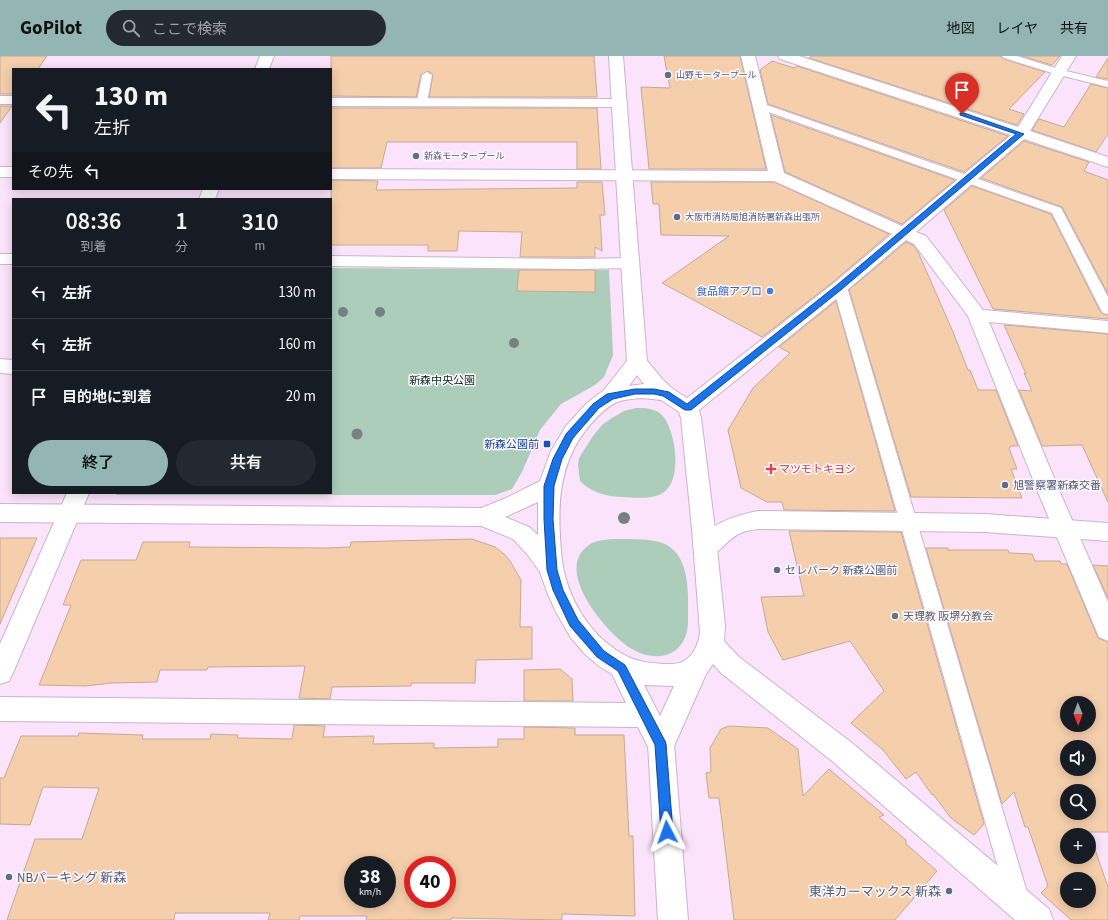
<!DOCTYPE html>
<html lang="ja">
<meta charset="utf-8">
<style>
:root{--surface:#171b24;--page:#242831;--text:#f1f3f6;--muted:#9ea1a6;--line:#363941;--accent:#93b5b4}
body{margin:0;font-family:"Source Sans 3","Noto Sans JP",sans-serif;background:var(--page);color:var(--text);height:100vh;display:flex;flex-direction:column;font-size:15px;white-space:nowrap}
*{box-sizing:border-box;margin:0}
p{font-size:13px;color:var(--muted)}
.icon{flex:none;width:22px;height:22px;fill:none;stroke:currentColor;stroke-width:2;stroke-linecap:round;stroke-linejoin:round}
.map{position:relative;flex:1;overflow:hidden}
.drawer{position:absolute;left:12px;top:142px;width:320px;height:296px;display:flex;flex-direction:column;background:var(--surface);border-radius:0px;box-shadow:0 2px 10px #0003}
.drawer>*{flex:none}
.hud{position:absolute;left:12px;top:12px;width:320px;height:122px;border-radius:0px;box-shadow:0 2px 10px #0003;background:#171b24;color:var(--text);overflow:hidden}
.needle{width:26px;rotate:179deg}
.tools{position:absolute;left:1060px;top:640px;display:grid;gap:8px}
.tools a{display:grid;place-items:center;width:36px;height:36px;border-radius:50%;background:var(--surface);box-shadow:0 2px 10px #0003;font-size:20px}
.speed{position:absolute;left:344px;top:800px;display:flex;gap:8px;font-size:20px;font-weight:700;text-align:center}
.speed>*{display:grid;place-content:center;width:52px;height:52px;border-radius:50%;background:var(--surface);box-shadow:0 2px 10px #0003;line-height:1}
.speed small{font-size:10px;font-weight:400}
.speed .limit{border:6px solid #d22;background:#fff;color:#111}
.pin{position:absolute;display:grid;place-items:center;width:34px;height:34px;color:#fff;margin:-41px -17px;border-radius:50% 50% 50% 0;rotate:-45deg;box-shadow:0 0 4px #0007}
.pin .icon{rotate:45deg}
.me{position:absolute;width:44px;margin:-22px;rotate:356deg;stroke-linejoin:round;filter:drop-shadow(0 0 3px #0008)}
.turn{display:flex;align-items:center;gap:14px;height:84px;padding:0 16px;font-size:18px}
.turn .icon{width:52px;height:52px;stroke-width:2.5}
.turn b{display:block;font-size:28px;line-height:34px}
.then{display:flex;align-items:center;height:38px;padding:0 16px;background:#0003;gap:8px;font-size:15px}
.eta{display:flex;justify-content:space-evenly;align-items:center;height:68px;text-align:center}
.eta b{font-size:24px;font-weight:600;line-height:28px}
.primary-button{display:flex;gap:8px;margin-top:auto;padding:8px 16px}
.primary-button a{flex:1;height:46px;border-radius:24px;background:var(--accent);color:#111;font-size:16px;font-weight:600;line-height:46px;text-align:center}
.primary-button a+a{background:var(--page);color:var(--text)}
ul{padding:0;list-style:none}
li{display:flex;align-items:center;gap:12px;height:52px;padding:0 16px;border-top:1px solid var(--line)}
li div{flex:1}
li b{display:block;font-size:15px}
li em{font-style:normal}
header{display:flex;align-items:center;gap:24px;box-sizing:border-box;height:56px;padding:0 20px;background:var(--accent);color:#111}
header strong{font-size:19px}
nav{display:flex;gap:22px;margin-inline-start:auto;font-size:14px}
.search{width:280px;height:36px;background:var(--page);display:flex;align-items:center;gap:10px;box-sizing:border-box;padding:0 14px;border-radius:22px;color:var(--muted);font-size:15px}
.map>svg:first-child{display:block}
.green{fill:#accdba}
.building{fill:#f5cfac;stroke:#c3aa93;fill-rule:evenodd}
.lines{fill:none;stroke-linecap:round;stroke-linejoin:round}
.lane-casing{stroke:#cbb3cb;stroke-width:2}
.street-casing{stroke:#cbb3cb;stroke-width:2}
.secondary-casing{stroke:#cbb3cb;stroke-width:2}
.lane{fill:#fff;fill-rule:evenodd}
.street{fill:#fff;fill-rule:evenodd}
.secondary{fill:#fff;fill-rule:evenodd}
.tree{fill:#768183}
.route{fill:#1a73e8;stroke:#114b97}
.service-dot{fill:#5c6f8a;stroke:#fdf7fd;stroke-width:1.5}
.shop-dot{fill:#3f7fe0;stroke:#fdf7fd;stroke-width:1.5}
.transit-dot{fill:#1a4fb4;stroke:#fdf7fd;stroke-width:1.5}
.health-dot{fill:#e0444e;stroke:#fdf7fd;stroke-width:1.5}
.worship-dot{fill:#6b7280;stroke:#fdf7fd;stroke-width:1.5}
.labels{text-anchor:middle;stroke-width:3;stroke-linejoin:round;paint-order:stroke}
.far-service-label{font-size:9px;fill:#4e5e75;stroke:#fdf7fd;text-anchor:start}
.shop-label{font-size:11px;fill:#366cbe;stroke:#fdf7fd;text-anchor:end}
.park-label{font-size:11px;fill:#083120;stroke:#fdf7fd}
.transit-label{font-size:11px;fill:#164399;stroke:#fdf7fd;text-anchor:end}
.health-label{font-size:11px;fill:#be3a42;stroke:#fdf7fd;text-anchor:start}
.service-label{font-size:11px;fill:#4e5e75;stroke:#fdf7fd;text-anchor:start}
.worship-label{font-size:11px;fill:#5b616d;stroke:#fdf7fd;text-anchor:start}
.near-service-label{font-size:13px;fill:#4e5e75;stroke:#fdf7fd;text-anchor:start}
</style>
<header>
<strong>GoPilot</strong>
<div class="search"><svg class="icon" aria-label="search" viewBox="0 0 24 24"><circle cx="10" cy="10" r="6"/><path d="M15 15l6 6"/></svg>ここで検索</div>
<nav><a>地図</a><a>レイヤ</a><a>共有</a></nav>
</header>
<div class="map">
<svg width="1108" height="864" viewBox="0 0 1108 864">
<rect width="100%" height="100%" fill="#fce3fc"/>
<g class="green">
<path d="M331,212L609,214L613,299L604,321L595,329L561,348L540,374L522,416L512,433L495,439H117L115,437H331Z"/>
<path d="M636,352C645,352 655,352 662,359C676,374 684,427 661,438C651,443 635,442 624,441C607,441 592,437 580,425L578,409L579,402L593,380L603,368L612,362L624,355Z"/>
<path d="M613,483C627,483 652,482 665,488C692,501 688,544 688,568C686,600 657,608 632,593C607,578 552,514 589,489C596,484 605,484 613,483Z"/>
</g>
<g class="building">
<path d="M0,0H47L38,13H13V38H0Z"/>
<path d="M331,0H594L597,41H429L433,19L428,15L421,19L416,41L331,40Z"/>
<path d="M664,0H740L766,113H649L641,31L670,32Z"/>
<path d="M811,0H1000L1004,3L1045,16L1009,53L1024,58L1017,69L809,2Z"/>
<path d="M1022,0H1060L1052,9Z"/>
<path d="M1108,2V23L1096,21Z"/>
<path d="M772,5L794,12L797,10L1008,80L964,116L768,48L760,14Z"/>
<path d="M1091,28L1108,32V78L1096,96L1032,74L1039,63L1064,71Z"/>
<path d="M0,50H12L0,67Z"/>
<path d="M331,52H597L601,113H577V86H387L381,112H331Z"/>
<path d="M771,59L955,124L902,168L785,116Z"/>
<path d="M1024,85L1089,106L1084,115L1108,124V238L1062,151L981,122Z"/>
<path d="M331,124L378,125L376,134L577,132V126H602L605,159H600L602,195L595,191V201H520L522,176L459,175L457,195H428V189H331Z"/>
<path d="M651,126H774L889,178L833,226L762,281L662,227L729,180L661,179L659,148H653Z"/>
<path d="M972,130L1051,158L1100,255L1103,258L1108,259V263L993,253L944,154Z"/>
<path d="M906,186L913,189L918,196L953,276L968,314H970L978,334H996L1018,390H1010V392H1009L1017,413H1011L1022,442L911,441L849,234Z"/>
<path d="M519,214H595V236L517,235Z"/>
<path d="M836,245L895,455L784,454L782,446H767L741,432L728,374L753,332L790,297L779,291Z"/>
<path d="M1004,269L1108,278V446L1082,389L1042,390L1019,334L1032,335L1024,317L1026,318Z"/>
<path d="M789,475L901,476L984,768L974,779L951,762L933,738L932,739L916,716L906,723L883,694L851,667L884,635L850,585L783,604L768,576L761,541L804,540Z"/>
<path d="M0,482H37L0,568Z"/>
<path d="M472,483L495,491L504,498L510,505L521,524L520,571H532V603L476,604L475,627H411V630L332,631L330,643L299,642L305,610L208,611L207,614H160L157,626L112,627L85,630L39,629L71,549H63L81,504H136L143,486H190L189,491L327,492L350,491L351,486Z"/>
<path d="M926,492H948V494H1008L1009,497L1032,498L1035,505H1060L1061,508H1067L1098,582L1108,586V776H1089L1108,831V864H1071L1041,837L1048,830L1028,771H1025L1014,736L1002,748ZM1067,647H1089V669H1067ZM1067,691H1089V713H1067ZM1067,735H1089V757H1067ZM1067,779H1089V801H1067ZM1067,823H1089V845H1067Z"/>
<path d="M1093,509L1108,510V542Z"/>
<path d="M560,613L572,623L573,645H524V614Z"/>
<path d="M294,669L325,670L323,681L374,680L373,688L434,687V692L498,691V683H524V671L575,672V679H624L629,780H633L635,860L562,858V864L451,862V864H366L367,860H300L299,864H268L270,857H175L174,864H7L35,783H82L99,732L43,731L30,769L0,768V722H4L21,680H78L79,677L143,679L142,683H210L211,678L238,679L237,682L292,683ZM353,809H387V843H353ZM413,809H447V843H413Z"/>
<path d="M729,670L768,672L798,693L803,740L829,713L884,759L879,761L906,784V788L937,815L895,864H734L719,742H709L706,717L711,716L710,692L721,673Z"/>
</g>
<g class="lines">
<g class="lane-casing">
<g id="lane">
<path d="M1002,0H1017L1062,14L1108,25V31L1055,18L1004,2Z"/>
<path d="M427,16L432,19L427,46L422,49L417,46L422,19Z"/>
<path d="M761,47L1061,152L1108,241V258L1103,257L1101,254L1052,157L757,52L756,50L757,48Z"/>
<path d="M840,227L845,228L847,231L1029,843L1026,851L1018,854L1010,851L1007,843L833,231L835,228Z"/>
</g>
</g>
<g class="street-casing">
<g id="street">
<path d="M260,0H274L269,13H255Z"/>
<path d="M741,0H755L784,117L902,170L1011,79L780,3L778,0H799L1018,71L1062,0H1076L1030,75L1108,101V111L1024,83L916,176L926,180L983,254L1108,265V277L989,266L1062,441L1108,546V585L1099,581L1096,574L1040,441L968,260L914,188L906,184L846,235L699,354L701,362L715,473L725,570L724,585L739,601L852,687L1049,853L1053,864H1015L832,705L721,617L713,608L706,618L671,697L661,700L651,697L638,671L0,665V641L626,647L612,618L600,611L585,598L571,582L556,556L547,536L540,516L527,498L513,483L474,467L471,461L474,455L506,442L540,425L551,395L566,370L587,347L604,334L630,301L637,299L644,301L663,324L673,333L687,342L834,227L892,178L774,125L331,123V113L768,115ZM637,319L644,328L629,330ZM642,342L661,344L679,356L681,362L692,473L700,576C699,587 694,599 684,605C675,611 644,607 633,603C622,599 611,591 602,583C581,563 566,534 562,505C557,456 556,408 590,369C597,361 605,352 615,347C622,343 634,343 642,342ZM538,446V479L529,471L505,461ZM644,629L674,630L660,660Z"/>
<rect x="0" y="40" width="13" height="8"/>
<path d="M331,42L619,43L624,44L626,47L624,50L619,51L331,50Z"/>
<rect x="0" y="111" width="13" height="10"/>
<path d="M203,133H219L215,143H199Z"/>
<rect x="0" y="198" width="13" height="10"/>
<path d="M331,200L579,203L630,202L636,203L639,207L636,211L630,212L579,213L331,210Z"/>
<path d="M0,303L13,304V318L0,317Z"/>
<path d="M67,437H89L13,617L9,625L0,628V588Z"/>
</g>
</g>
<g class="secondary-casing">
<g id="secondary">
<path d="M609,0H623L647,306L644,311L637,313L630,311L627,306Z"/>
<path d="M0,448L482,452L490,455L493,461L490,467L482,470L0,466Z"/>
<path d="M758,455L985,458L1108,467V485L985,476L758,473C751,474 743,475 737,479C722,487 717,505 698,499L694,492C707,468 733,460 758,455Z"/>
<path d="M661,676L671,679L674,688L688,864H658L648,688L651,679Z"/>
</g>
</g>
<use href="#lane" class="lane"/>
<use href="#street" class="street"/>
<use href="#secondary" class="secondary"/>
</g>
<g class="tree">
<circle cx="343" cy="256" r="5"/>
<circle cx="380" cy="256" r="5"/>
<circle cx="514" cy="287" r="5"/>
<circle cx="357" cy="378" r="5.5"/>
<circle cx="624" cy="462" r="6"/>
</g>
<path class="route" d="M960,57H964L1024,78L842,233L691,354H685L663,340L654,338H635L613,343L599,352L573,382L562,403L554,430L553,463L557,514L563,534L578,564L604,595L625,609L665,685L666,688L673,776L671,780L667,781L663,780L661,776L655,689L618,615L597,601L570,570L553,534L547,514L544,463V430L553,403L566,378L593,348L607,338L635,333H654L669,336L687,348L837,229L1016,78L960,59Z"/>
<g class="service-dot">
<circle cx="668" cy="19" r="4"/>
<circle cx="416" cy="100" r="4"/>
<circle cx="677" cy="161" r="4"/>
<circle cx="1005" cy="429" r="4"/>
<circle cx="777" cy="514" r="4"/>
<circle cx="9" cy="821" r="4"/>
<circle cx="949" cy="835" r="4"/>
</g>
<circle class="shop-dot" cx="770" cy="235" r="4"/>
<rect class="transit-dot" x="543" y="384" width="8" height="8" rx="2"/>
<path class="health-dot" d="M769 407h4v4h4v4h-4v4h-4v-4h-4v-4h4z"/>
<circle class="worship-dot" cx="895" cy="560" r="4"/>
<g class="labels">
<g class="far-service-label">
<text x="676" y="22">山野モータープール</text>
<text x="424" y="103">新森モータープール</text>
<text x="685" y="164">大阪市消防局旭消防署新森出張所</text>
</g>
<g class="shop-label">
<text x="762" y="239">食品館アプロ</text>
</g>
<g class="park-label">
<text x="442" y="328">新森中央公園</text>
</g>
<g class="transit-label">
<text x="539" y="392">新森公園前</text>
</g>
<g class="health-label">
<text x="779" y="417">マツモトキヨシ</text>
</g>
<g class="service-label">
<text x="1013" y="433">旭警察署新森交番</text>
<text x="785" y="518">セレパーク 新森公園前</text>
</g>
<g class="worship-label">
<text x="903" y="564">天理教 阪堺分教会</text>
</g>
<g class="near-service-label">
<text x="17" y="826">NBパーキング 新森</text>
<text x="941" y="840" text-anchor="end">東洋カーマックス 新森</text>
</g>
</g>
</svg>
<div class="tools">
<a><svg class="needle" viewBox="-14 -14 28 28"><path d="M0-13l5 13h-10z" fill="#e53935"/><path d="M0 13l5-13h-10z" fill="#9ea1a6"/></svg></a>
<a><svg class="icon" aria-label="sound" viewBox="0 0 24 24"><path d="M4 9h4l5-4v14l-5-4H4zM17 9q2 3 0 6"/></svg></a>
<a><svg class="icon" aria-label="search" viewBox="0 0 24 24"><circle cx="10" cy="10" r="6"/><path d="M15 15l6 6"/></svg></a>
<a>+</a>
<a>−</a>
</div>
<div class="speed"><div>38<small>km/h</small></div><div class="limit">40</div></div>
<div class="pin" style="left:962px;top:58px;background:#d93025"><svg class="icon" aria-label="arrive" viewBox="0 0 24 24"><path d="M6 21V4h12l-3 4 3 4H6"/></svg></div>
<svg class="me" style="left:667px;top:776px" viewBox="-20 -20 40 40"><path d="M0-17L14 15 0 8-14 15z" fill="#1a73e8" stroke="#fff" stroke-width="4"/></svg>
<div class="hud">
<div class="turn"><svg class="icon" aria-label="left" viewBox="0 0 24 24"><path d="M17 20v-9H6M10 6l-5 5 5 5"/></svg><div><b>130 m</b>左折</div></div>
<div class="then">その先<svg class="icon" aria-label="left" viewBox="0 0 24 24"><path d="M17 20v-9H6M10 6l-5 5 5 5"/></svg></div>
</div>
<section class="drawer">
<div class="eta">
<div><b>08:36</b><p>到着</p></div>
<div><b>1</b><p>分</p></div>
<div><b>310</b><p>m</p></div>
</div>
<ul>
<li><svg class="icon" aria-label="left" viewBox="0 0 24 24"><path d="M17 20v-9H6M10 6l-5 5 5 5"/></svg><div><b>左折</b></div><em>130 m</em></li>
<li><svg class="icon" aria-label="left" viewBox="0 0 24 24"><path d="M17 20v-9H6M10 6l-5 5 5 5"/></svg><div><b>左折</b></div><em>160 m</em></li>
<li><svg class="icon" aria-label="arrive" viewBox="0 0 24 24"><path d="M6 21V4h12l-3 4 3 4H6"/></svg><div><b>目的地に到着</b></div><em>20 m</em></li>
</ul>
<div class="primary-button"><a>終了</a><a>共有</a></div>
</section>
</div>
